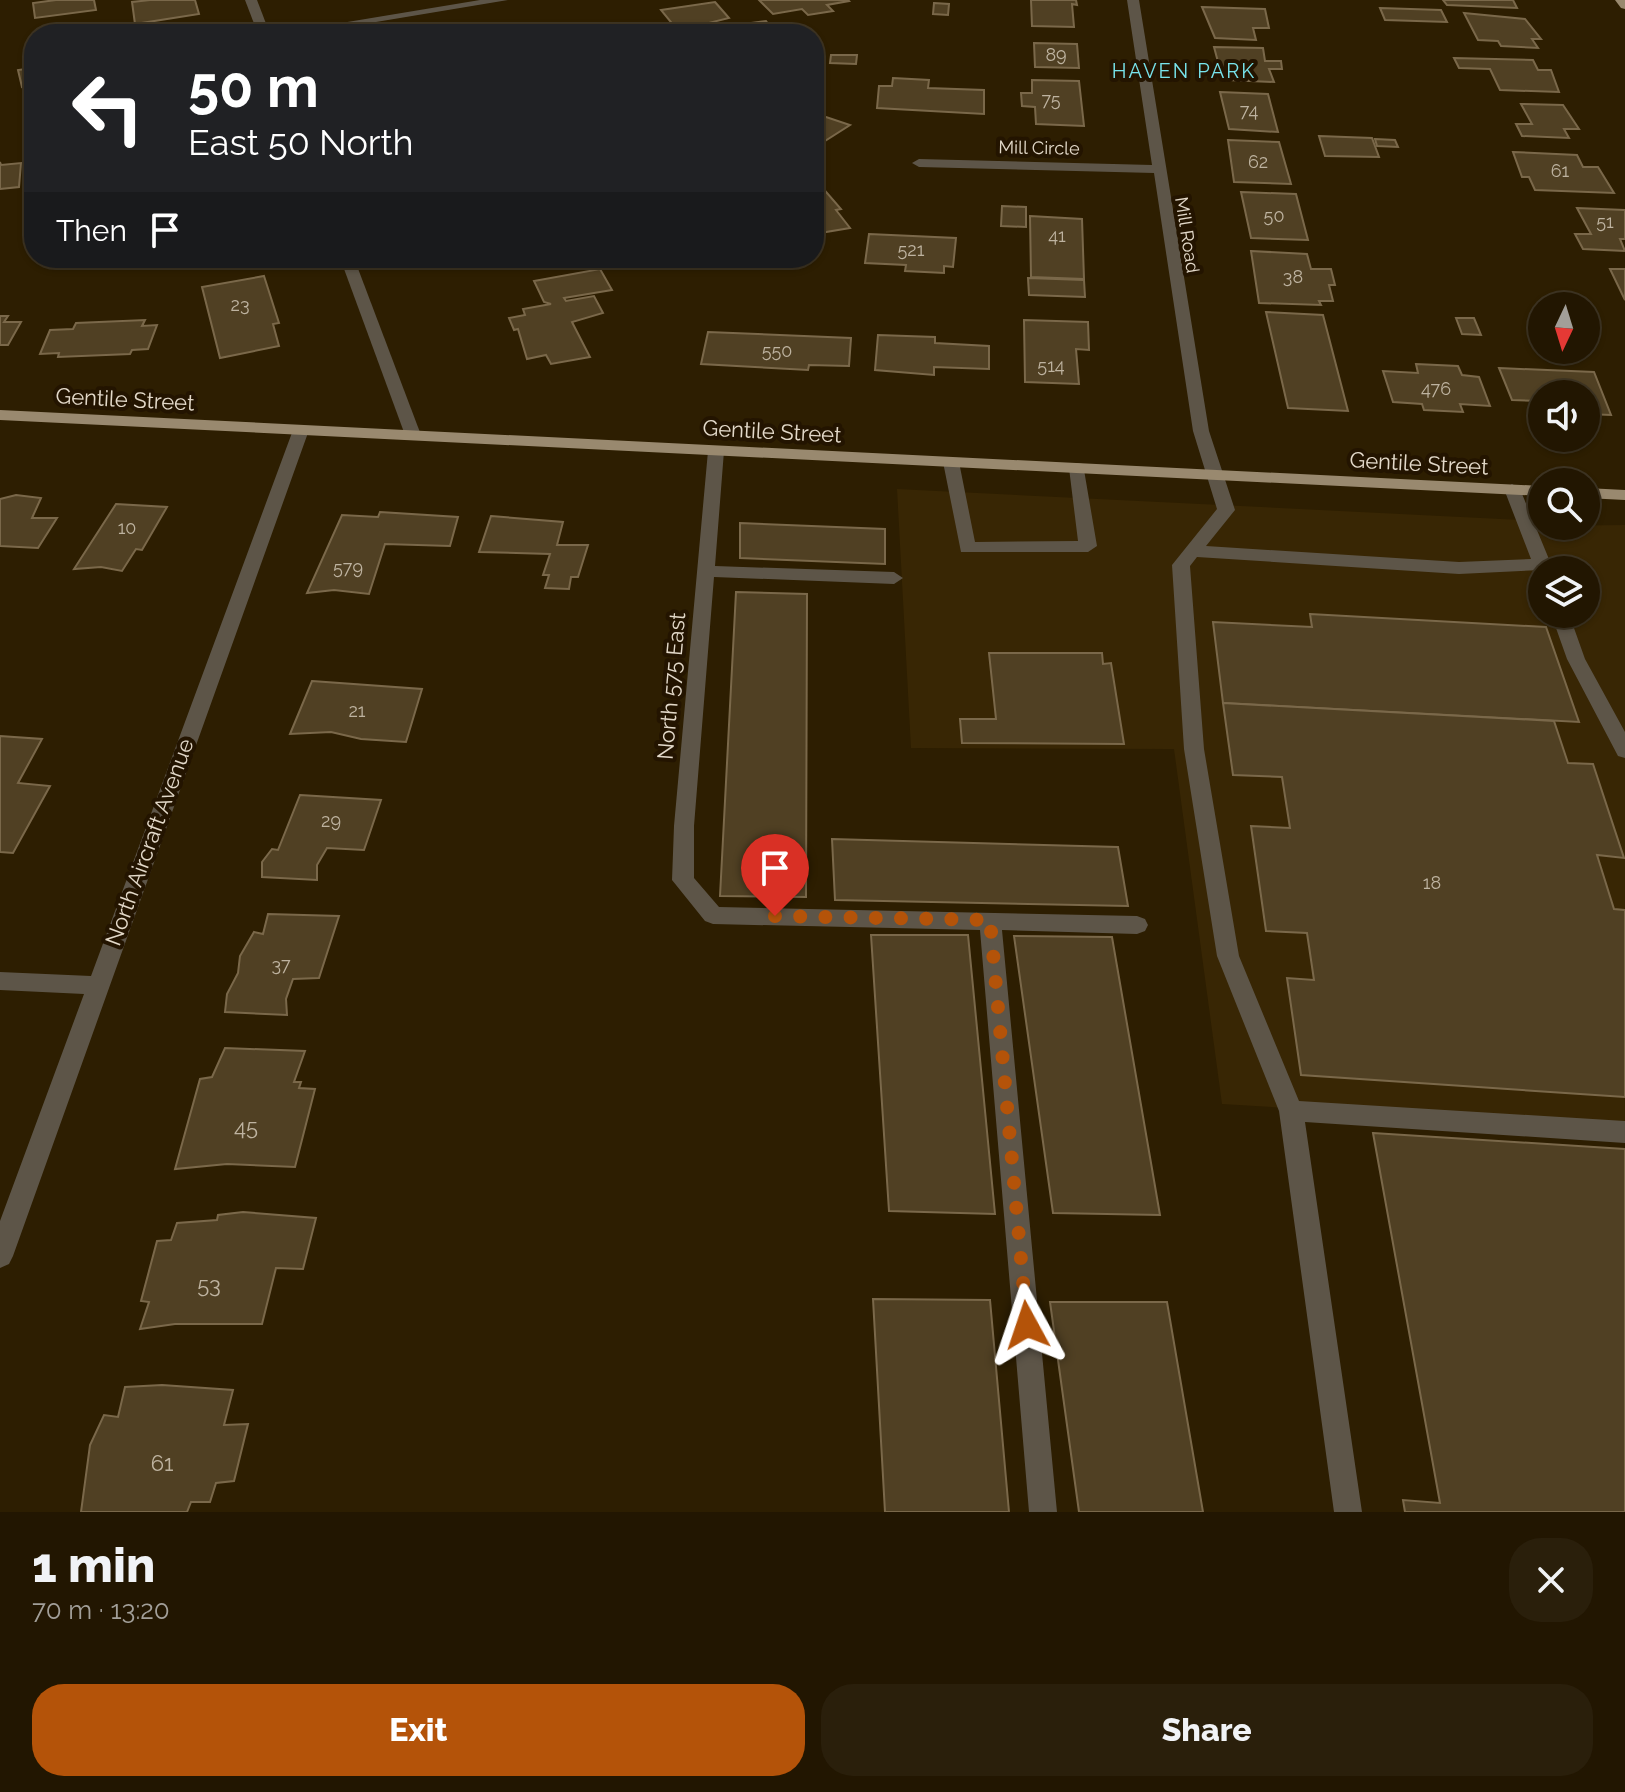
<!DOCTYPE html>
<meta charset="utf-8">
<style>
:root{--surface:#221601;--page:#2a1f0b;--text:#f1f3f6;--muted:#a29f99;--line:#3f3523;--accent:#b45309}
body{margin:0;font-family:Raleway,sans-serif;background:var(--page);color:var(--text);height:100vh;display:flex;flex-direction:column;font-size:30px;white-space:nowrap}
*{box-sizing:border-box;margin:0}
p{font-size:26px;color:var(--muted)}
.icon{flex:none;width:44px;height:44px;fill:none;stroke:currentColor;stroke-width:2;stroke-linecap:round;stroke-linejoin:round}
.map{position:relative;height:1512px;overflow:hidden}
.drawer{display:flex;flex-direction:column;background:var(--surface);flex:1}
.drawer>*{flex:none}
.top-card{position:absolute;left:24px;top:24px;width:800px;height:244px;border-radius:32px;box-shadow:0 2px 6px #0004,0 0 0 2px var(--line);background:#202124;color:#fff;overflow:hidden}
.needle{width:52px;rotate:184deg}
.buttons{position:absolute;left:1528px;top:292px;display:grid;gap:16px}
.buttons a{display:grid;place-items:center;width:72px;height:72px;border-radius:50%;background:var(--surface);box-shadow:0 2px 6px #0004,0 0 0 2px var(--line);font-size:40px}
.pin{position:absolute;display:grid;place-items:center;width:68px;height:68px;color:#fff;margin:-82px -34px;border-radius:50% 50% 50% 0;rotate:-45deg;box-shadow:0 0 8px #0007}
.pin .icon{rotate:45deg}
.me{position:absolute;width:88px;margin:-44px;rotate:355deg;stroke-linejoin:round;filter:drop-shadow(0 0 6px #0008)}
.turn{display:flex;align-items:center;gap:28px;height:168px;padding:0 32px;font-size:36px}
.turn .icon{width:104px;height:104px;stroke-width:2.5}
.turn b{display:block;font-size:56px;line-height:68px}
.then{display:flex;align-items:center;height:76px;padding:0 32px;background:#0003;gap:16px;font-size:30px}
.round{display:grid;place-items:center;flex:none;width:84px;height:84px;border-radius:32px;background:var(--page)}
.overview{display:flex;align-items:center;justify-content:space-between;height:136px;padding:0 32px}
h1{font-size:48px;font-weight:800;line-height:60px}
.button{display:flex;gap:16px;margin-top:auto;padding:16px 32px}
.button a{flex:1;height:92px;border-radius:32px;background:var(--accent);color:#fff;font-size:32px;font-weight:800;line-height:92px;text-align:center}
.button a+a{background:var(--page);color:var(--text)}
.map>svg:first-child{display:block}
.built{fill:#382604;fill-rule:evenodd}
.building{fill:#504023;stroke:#7a684a;stroke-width:2}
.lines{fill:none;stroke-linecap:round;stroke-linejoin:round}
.minor{fill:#5d5548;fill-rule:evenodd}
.major{fill:#99896f;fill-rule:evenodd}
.route{stroke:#b45309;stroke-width:14;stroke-dasharray:0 25.2}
.labels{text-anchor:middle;stroke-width:8;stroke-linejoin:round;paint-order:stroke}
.number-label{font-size:18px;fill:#beb3a0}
.far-street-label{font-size:18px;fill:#e3d9c9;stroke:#231400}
.far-neighbourhood-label{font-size:20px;letter-spacing:2px;fill:#78e4ec;stroke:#231400}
.street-label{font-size:22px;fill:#e3d9c9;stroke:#231400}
.near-number-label{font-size:22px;fill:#beb3a0}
</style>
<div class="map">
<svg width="1625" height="1512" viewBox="0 0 1625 1512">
<rect width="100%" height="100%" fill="#2d1e01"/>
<path class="built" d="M897,489L1542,521V526L1625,525V1129L1222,1104L1174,749L911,748ZM1542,570H1586V614H1542Z"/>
<g class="building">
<path d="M56,0H94L96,10L35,18L33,3Z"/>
<path d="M150,0H195L199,14L135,24L132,2Z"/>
<path d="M759,0H848L849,1L827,5L833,11L808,15L802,9L773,14Z"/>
<path d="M1031,0H1076L1077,5L1072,4L1074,27L1032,26Z"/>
<path d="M1443,0H1513L1517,8L1447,5Z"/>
<path d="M715,2L729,18L693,27L689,23L674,26L661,10Z"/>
<path d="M934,3L949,4L948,15L933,14Z"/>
<path d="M1202,7L1265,9L1269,28H1253L1256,40L1215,38Z"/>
<path d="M1380,8L1441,10L1447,22L1385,20Z"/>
<path d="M1464,13L1525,19L1541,39H1532L1538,48L1501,46L1498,41L1478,40Z"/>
<path d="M766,21L776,34H743L736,25Z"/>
<path d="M608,23L617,34H544L542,31Z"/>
<path d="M1034,43L1077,44L1079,68L1035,67Z"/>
<path d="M1214,47L1263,48L1265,61H1281L1282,69H1269L1274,82L1227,80L1226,73H1221Z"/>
<path d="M831,55H857L856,64L830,63Z"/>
<path d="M1454,58L1533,60L1538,70H1551L1559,92L1500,90L1490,69L1459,68Z"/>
<path d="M34,68V85L22,87L18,70Z"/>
<path d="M893,78L929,80L928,88L984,90V114L877,108L879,86H892Z"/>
<path d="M1032,80L1079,81L1084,126L1036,124L1035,107L1022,106L1021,93H1032Z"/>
<path d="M1220,92L1268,94L1278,132L1229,129Z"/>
<path d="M1521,104L1563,105L1579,129H1564L1569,138L1522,136L1516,124H1532Z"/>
<path d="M814,113L850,125L814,148Z"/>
<path d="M1319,136L1372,138L1379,157L1325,156Z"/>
<path d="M1375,139L1395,140L1398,147L1377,146Z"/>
<path d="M1228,140L1279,142L1291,184L1234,182Z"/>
<path d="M1513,152L1577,155L1583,167H1598L1614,193L1535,190L1529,177H1522Z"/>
<path d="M0,162L1,165L21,163L19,187L0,189Z"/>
<path d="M814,178L841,209L836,210L850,228L814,234Z"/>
<path d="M1241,192L1296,194L1308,240L1251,238Z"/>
<path d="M1002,206L1026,207V227L1001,226Z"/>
<path d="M1577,208L1625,210V239H1620L1625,251L1583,249L1575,234H1591Z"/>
<path d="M1030,216L1082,219L1084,279L1031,277Z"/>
<path d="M869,234L956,238L953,267L944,266V273L905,271L906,265L865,263Z"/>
<path d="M1251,251L1307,254L1311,269H1331L1335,285H1329L1333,301H1319L1321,305L1259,303Z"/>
<path d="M600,269L612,290L564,298L566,301L594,296L603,313L572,322L590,357L551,364L546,355L527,359L518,329L514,330L509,318L525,315L523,309L551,304L544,302L534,281Z"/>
<path d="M1610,269H1625V300Z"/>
<path d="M264,276L279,323L273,324L279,346L220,358L202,287Z"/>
<path d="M1028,278L1084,280L1085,297L1029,295Z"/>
<path d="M1266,312L1323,315L1348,411L1288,408Z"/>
<path d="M0,316H8L4,322H21L8,345H0Z"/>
<path d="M1456,318H1474L1481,335L1462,334Z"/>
<path d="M145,320L142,326L157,325L148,349L132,350L130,354L58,357L59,353L40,354L50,330L73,329L76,323Z"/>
<path d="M1024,320L1088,322L1089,350L1076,349L1079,384L1025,382Z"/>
<path d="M708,332L851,338L849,366L809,365L808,370L701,364Z"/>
<path d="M878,335L935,337V343L989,346V369L934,367V375L875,370Z"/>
<path d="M1416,364L1458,366L1462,375L1479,377L1490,406L1460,404L1463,412L1424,410L1422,404L1393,402L1383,371L1418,373Z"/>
<path d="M1499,368L1594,372L1611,415L1586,414V394H1542V407L1539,401L1512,400Z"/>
<path d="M16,495L41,498L32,518H57L38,548L0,546V499Z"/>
<path d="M116,504L167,507L142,550L136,549L122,571L101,567L74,569Z"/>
<path d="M380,512L458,517L450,546L385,544L369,594L334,590L307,593L342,515L378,517Z"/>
<path d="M491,516L563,522L557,545H588L578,577H571L569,589L545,588L549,575H543L550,554L479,552Z"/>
<path d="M740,523L885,529V564L740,558Z"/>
<path d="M736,592L807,594L806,897L720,896Z"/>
<path d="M1310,614L1546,627L1579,722L1223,703L1213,622L1312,627Z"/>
<path d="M989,653H1102L1103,664L1111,663L1124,744L962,743L960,719H996Z"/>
<path d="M312,681L422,689L406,742L361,739L331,732L290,734Z"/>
<path d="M1223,703L1554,721L1568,763L1593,764L1624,858L1597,855L1614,909L1625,910V1097L1301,1075L1287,978L1314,980L1307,933L1266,931L1251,826L1290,828L1282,777L1233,775Z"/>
<path d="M0,736L42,739L18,783L50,786L13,853L0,852Z"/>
<path d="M300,795L381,800L364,850L327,848L317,865V880L262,877V862L272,849L278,850Z"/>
<path d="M832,839L1118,847L1128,906L835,900Z"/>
<path d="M268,914L339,916L319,978L293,979L286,999L287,1015L225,1012L227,994L238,973L240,956L254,932L263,934Z"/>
<path d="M871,935H968L995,1214L889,1211Z"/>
<path d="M1014,936L1112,937L1160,1215L1053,1213Z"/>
<path d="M225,1048L305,1051L294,1082H301L299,1088L315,1089L295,1167L227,1164L175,1169L200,1079L212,1077Z"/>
<path d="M1373,1133L1625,1149V1512H1405L1403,1500L1440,1503Z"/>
<path d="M243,1212L316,1218L303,1269L276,1268L262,1324H175L140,1329L149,1302L141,1301L157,1241L171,1240L177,1223L217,1220L218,1215Z"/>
<path d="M873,1299L990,1300L1009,1512H885Z"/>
<path d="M1050,1302H1167L1203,1512H1079Z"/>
<path d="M162,1385L233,1390L224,1425L248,1424L234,1481L216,1483L210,1502H191L187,1512H81L90,1445L104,1415L118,1417L125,1387Z"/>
</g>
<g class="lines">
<g class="minor">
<path d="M245,0H257L270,34H258Z"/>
<path d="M480,0H508L304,34H275Z"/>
<path d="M1127,0H1139L1209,431L1235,510L1206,546L1459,562L1531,559L1504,489L1512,484L1520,489L1551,564L1542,570L1459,574L1197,557L1190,566L1204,749L1239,956L1299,1101L1625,1121V1143L1305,1122L1362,1512H1334L1279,1111L1217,956L1184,749L1172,565L1217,509L1193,431L1154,173L919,167L912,163L919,159L1152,165Z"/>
<path d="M340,258H354L421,435L419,438L413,440L405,435Z"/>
<path d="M301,425L309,430L13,1256L9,1264L0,1268V1221L84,994L0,990V972L91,976L293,430Z"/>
<path d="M716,446L724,451L715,566L894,572L903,578L894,584L714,577L694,826V878L719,907L1137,916L1145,919L1148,925L1145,931L1137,934L1002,930L1057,1512H1029L980,930L713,924L705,921L672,880L674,826L708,451Z"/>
<path d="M951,457L959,462L975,542L1078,541L1069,468L1077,463L1083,464L1097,546L1088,552H961L943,462Z"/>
<path d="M1551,614H1569L1585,659L1625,732V758L1618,756L1567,659Z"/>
</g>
<g class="major">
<path d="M1615,0H1625V9L1621,8Z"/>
<path d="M0,410L1542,486V496L0,420Z"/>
<path d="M1586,488L1625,490V500L1586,498Z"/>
</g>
</g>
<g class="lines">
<path class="route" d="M775,916L990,920L1027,1325"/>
</g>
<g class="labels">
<g class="number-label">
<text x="1056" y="61">89</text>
<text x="1051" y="106">75</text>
<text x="1249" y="117">74</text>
<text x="1258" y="168">62</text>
<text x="1560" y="177">61</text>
<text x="1274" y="222">50</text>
<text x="1605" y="228">51</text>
<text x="1057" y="242">41</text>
<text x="911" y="256">521</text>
<text x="1293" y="283">38</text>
<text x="240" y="311">23</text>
<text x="777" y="357">550</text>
<text x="1051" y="372">514</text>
<text x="1436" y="395">476</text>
<text x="127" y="534">10</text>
<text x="348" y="574">579</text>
<text x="357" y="717">21</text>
<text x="331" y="827">29</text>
<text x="1432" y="889">18</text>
<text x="281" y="971">37</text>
</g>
<g class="far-street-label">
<text transform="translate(1039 148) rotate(1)" y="6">Mill Circle</text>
<text transform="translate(1187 235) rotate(81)" y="6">Mill Road</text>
</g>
<g class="far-neighbourhood-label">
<text x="1184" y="78">HAVEN PARK</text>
</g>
<g class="street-label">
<text transform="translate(125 399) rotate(3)" y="8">Gentile Street</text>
<text transform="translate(772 431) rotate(3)" y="8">Gentile Street</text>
<text transform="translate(1419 463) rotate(3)" y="8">Gentile Street</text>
<text transform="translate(671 686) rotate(-85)" y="8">North 575 East</text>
<text transform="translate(149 842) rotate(-70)" y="8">North Aircraft Avenue</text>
</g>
<g class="near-number-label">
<text x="246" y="1135">45</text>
<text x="209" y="1293">53</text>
<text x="162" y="1471">61</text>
</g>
</g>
</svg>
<div class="buttons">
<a><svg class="needle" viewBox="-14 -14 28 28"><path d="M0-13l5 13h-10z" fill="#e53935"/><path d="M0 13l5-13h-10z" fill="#a29f99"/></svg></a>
<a><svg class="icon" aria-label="sound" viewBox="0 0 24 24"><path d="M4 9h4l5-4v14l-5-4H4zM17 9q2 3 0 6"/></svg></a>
<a><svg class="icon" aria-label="search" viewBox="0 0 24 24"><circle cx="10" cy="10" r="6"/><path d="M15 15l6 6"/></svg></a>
<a><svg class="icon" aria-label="layers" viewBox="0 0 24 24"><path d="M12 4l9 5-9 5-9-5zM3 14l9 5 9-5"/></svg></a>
</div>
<div class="pin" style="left:775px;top:916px;background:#d93025"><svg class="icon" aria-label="arrive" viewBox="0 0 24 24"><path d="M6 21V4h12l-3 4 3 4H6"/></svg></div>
<svg class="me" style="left:1027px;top:1325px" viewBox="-20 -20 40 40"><path d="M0-17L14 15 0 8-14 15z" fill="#b45309" stroke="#fff" stroke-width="4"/></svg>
<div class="top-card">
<div class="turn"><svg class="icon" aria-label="left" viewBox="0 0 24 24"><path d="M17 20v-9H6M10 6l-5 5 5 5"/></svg><div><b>50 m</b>East 50 North</div></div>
<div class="then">Then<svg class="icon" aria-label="arrive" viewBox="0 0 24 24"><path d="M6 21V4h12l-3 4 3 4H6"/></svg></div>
</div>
</div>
<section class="drawer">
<div class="overview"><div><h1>1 min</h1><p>70 m · 13:20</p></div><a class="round"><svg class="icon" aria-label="close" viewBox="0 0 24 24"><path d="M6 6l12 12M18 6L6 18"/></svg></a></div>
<div class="button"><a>Exit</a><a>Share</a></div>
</section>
